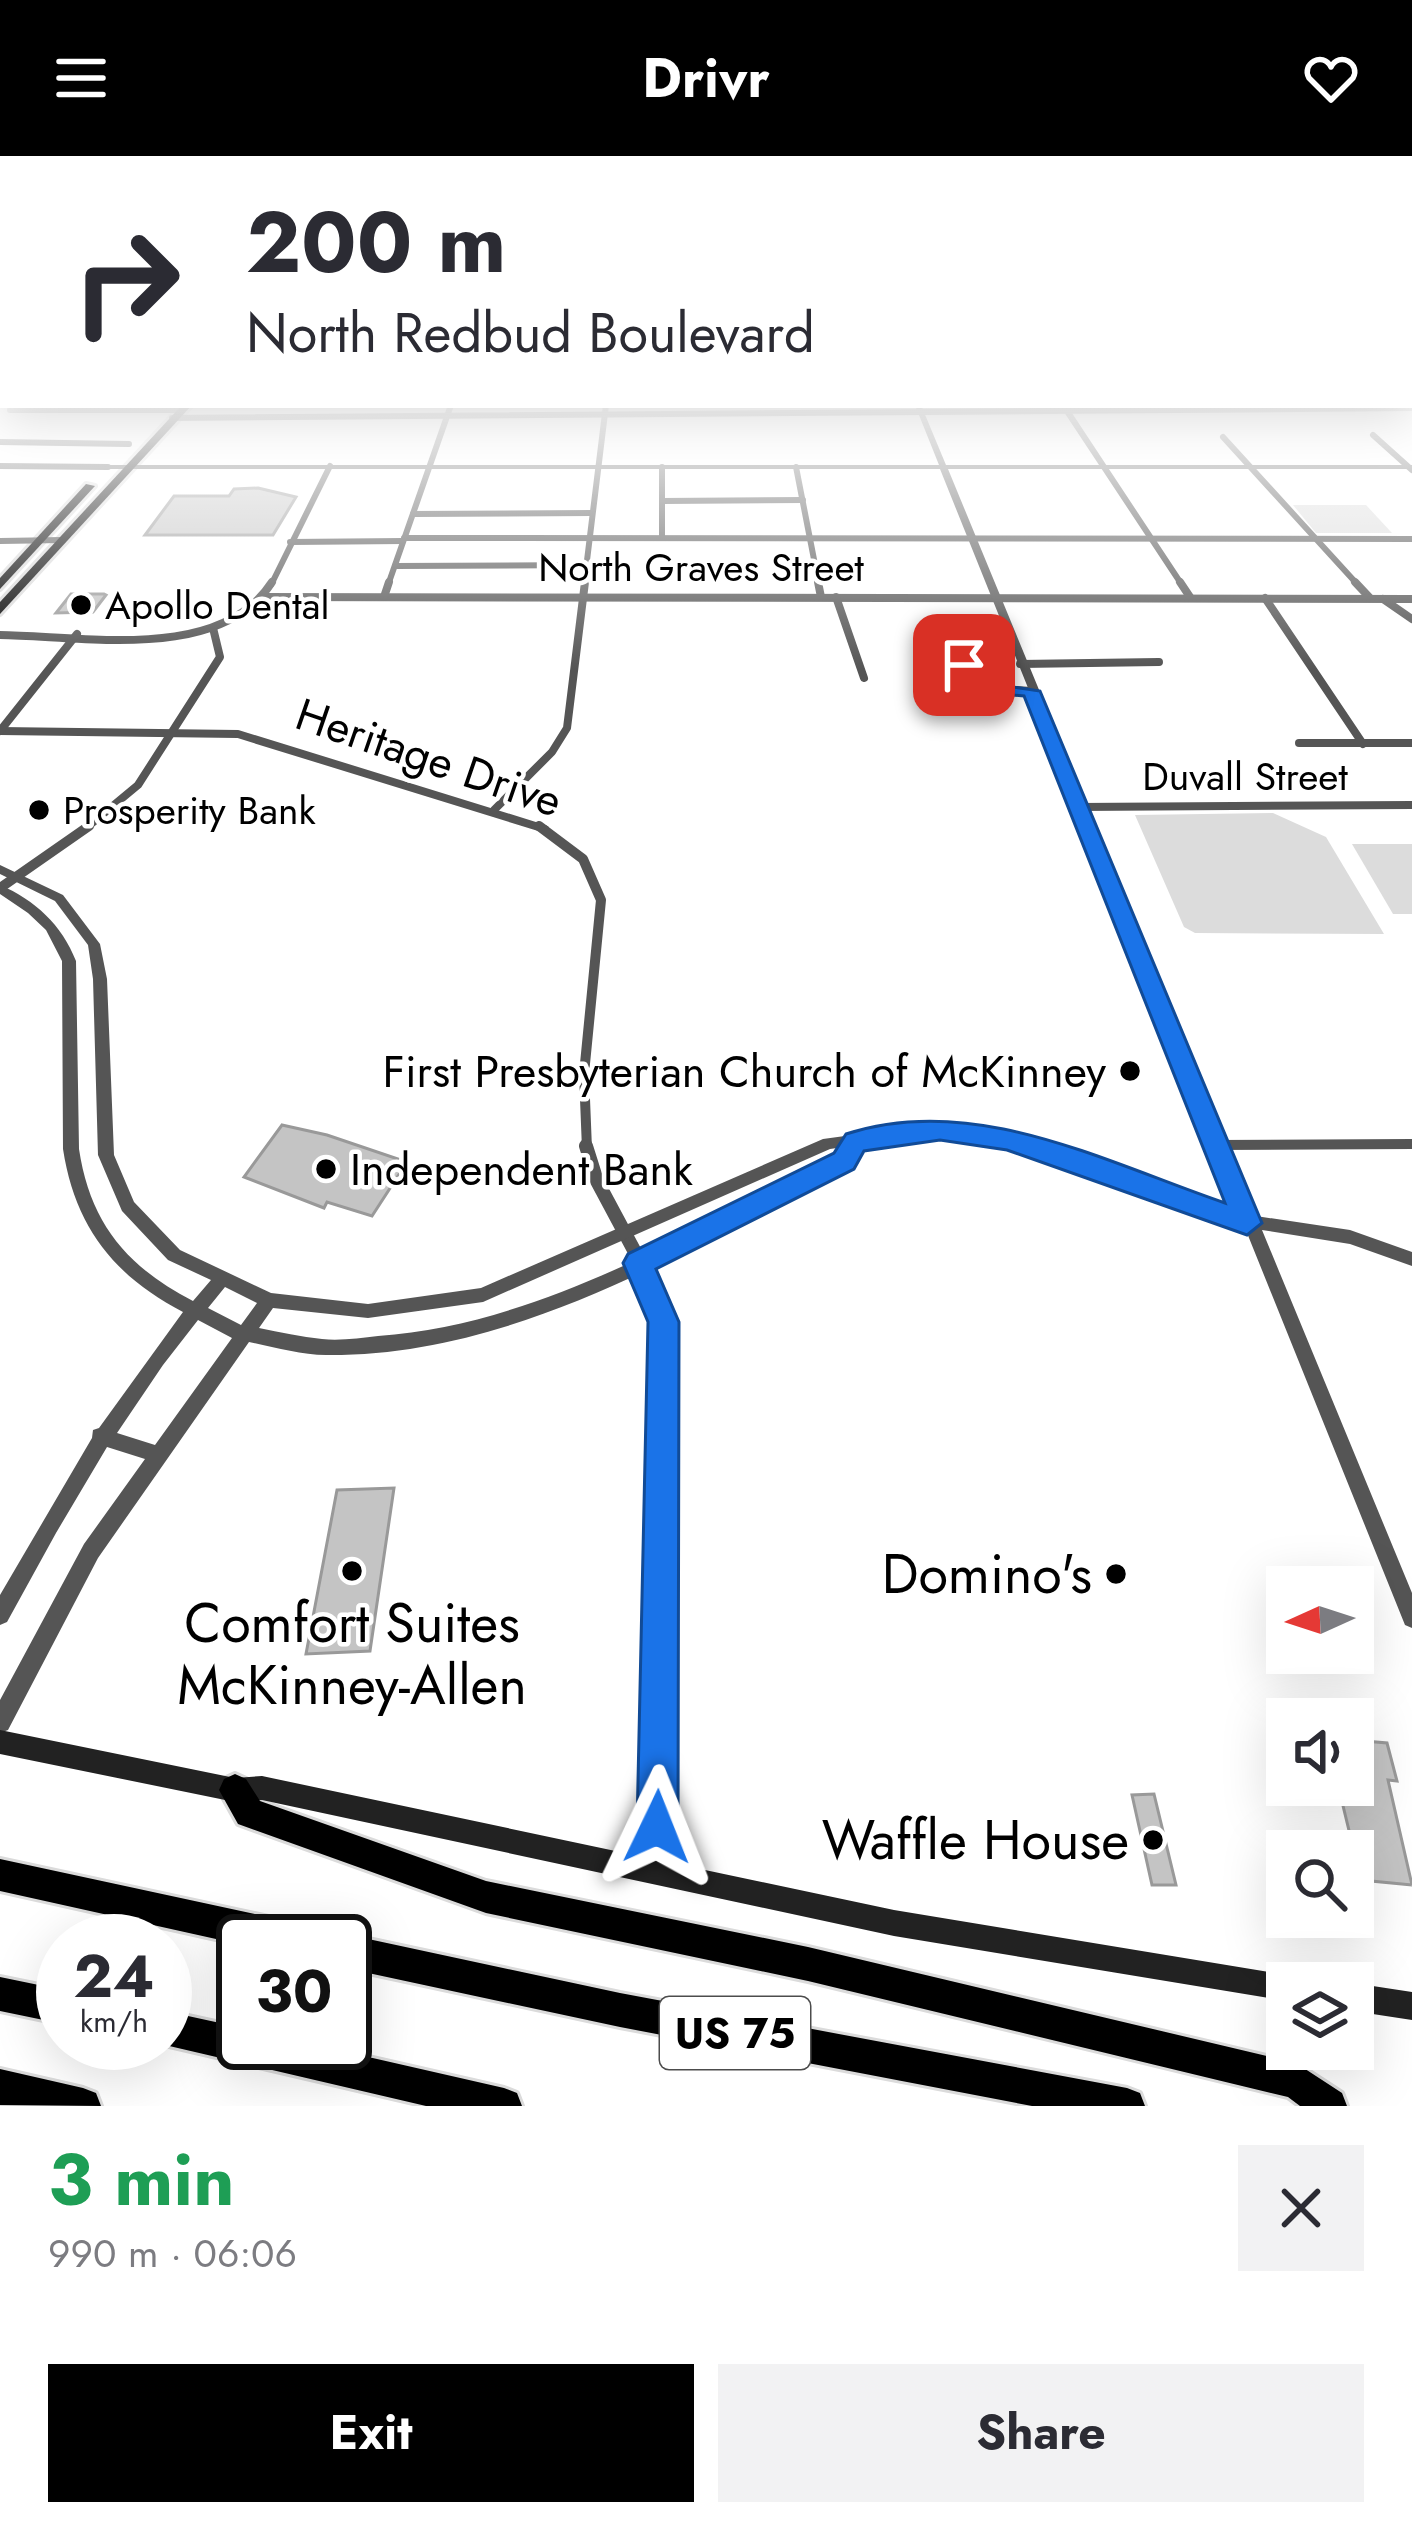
<!DOCTYPE html>
<meta charset="utf-8">
<style>
:root{--surface:#fff;--page:#f2f2f3;--text:#2b2b33;--muted:#7c7c81;--accent:#000}
body{margin:0;font-family:Jost,sans-serif;background:var(--page);color:var(--text);height:100vh;display:flex;flex-direction:column;font-size:45px;white-space:nowrap}
*{box-sizing:border-box;margin:0}
p{font-size:39px;color:var(--muted)}
.icon{flex:none;width:66px;height:66px;fill:none;stroke:currentColor;stroke-width:2;stroke-linecap:round;stroke-linejoin:round}
.map{position:relative;height:1950px;overflow:hidden}
.sheet{display:flex;flex-direction:column;background:var(--surface);flex:1}
.sheet>*{flex:none}
.hud{position:absolute;left:0px;top:0px;width:1413px;height:252px;box-shadow:0 12px 48px #0002;background:#fff;color:var(--text);overflow:hidden}
.needle{width:78px;rotate:267deg}
.buttons{position:absolute;left:1266px;top:1410px;display:grid;gap:24px}
.buttons a{display:grid;place-items:center;width:108px;height:108px;border-radius:0px;background:var(--surface);box-shadow:0 12px 48px #0002;font-size:60px}
.speed{position:absolute;left:36px;top:1758px;display:flex;gap:24px;font-size:60px;font-weight:700;text-align:center}
.speed>*{display:grid;place-content:center;width:156px;height:156px;border-radius:50%;background:var(--surface);box-shadow:0 12px 48px #0002;line-height:1}
.speed small{font-size:30px;font-weight:400}
.speed .limit{border:6px solid #111;border-radius:18px;background:#fff;color:#111}
.pin{position:absolute;display:grid;place-items:center;width:102px;height:102px;color:#fff;margin:-51px;border-radius:24px;box-shadow:0 6px 18px #0006}
.me{position:absolute;width:132px;margin:-66px;rotate:2deg;stroke-linejoin:round;filter:drop-shadow(0 0 9px #0008)}
.turn{display:flex;align-items:center;gap:42px;height:252px;padding:0 48px;font-size:54px}
.turn .icon{width:156px;height:156px;stroke-width:2.5}
.turn b{display:block;font-size:84px;line-height:102px}
.round{display:grid;place-items:center;flex:none;width:126px;height:126px;border-radius:0px;background:var(--page)}
.headline{display:flex;align-items:center;justify-content:space-between;height:204px;padding:0 48px}
h1{font-size:72px;font-weight:700;line-height:90px;color:#1e9e55}
.action{display:flex;gap:24px;margin-top:auto;padding:24px 48px}
.action a{flex:1;height:138px;border-radius:0px;background:var(--accent);color:#fff;font-size:48px;font-weight:700;line-height:138px;text-align:center}
.action a+a{background:var(--page);color:var(--text)}
header{display:flex;justify-content:space-between;align-items:center;height:156px;padding:0 48px;background:var(--accent);color:#fff;font-size:54px;font-weight:700}
.map>svg:first-child{display:block}
.green{fill:#dcdcdc}
.building{fill:#c4c4c4;stroke:#999;stroke-width:3}
.lines{fill:none;stroke-linecap:round;stroke-linejoin:round}
.trunk-casing{stroke:#dbdbdb;stroke-width:6}
.motorway-casing{stroke:#dbdbdb;stroke-width:6}
.minor-far4{stroke:#555;stroke-width:6}
.minor-far3{stroke:#555;stroke-width:8}
.minor-far2{stroke:#555;stroke-width:10}
.minor-far1{stroke:#555;stroke-width:14}
.minor{stroke:#555;stroke-width:18}
.tertiary{fill:#555;fill-rule:evenodd}
.secondary{fill:#222;fill-rule:evenodd}
.trunk{fill:#000;fill-rule:evenodd}
.motorway{fill:#000;fill-rule:evenodd}
.route{fill:#1a73e8;stroke:#114b97;stroke-width:3}
.poi-dot{fill:#000;stroke:#fff;stroke-width:4.5}
.labels{text-anchor:middle;stroke-width:9;stroke-linejoin:round;paint-order:stroke}
.far-street-label{font-size:39px;fill:#000;stroke:#fff}
.far-poi-label{font-size:39px;fill:#000;stroke:#fff;text-anchor:start}
.shield{fill:#fff;stroke:#4c4c4c;stroke-width:3}
.shield-label{font-size:42px;font-weight:bold;fill:#000}
.street-label{font-size:45px;fill:#000;stroke:#fff}
.poi-label{font-size:45px;fill:#000;stroke:#fff;text-anchor:end}
.near-poi-label{font-size:54px;fill:#000;stroke:#fff;text-anchor:end}
</style>
<header><svg class="icon" aria-label="menu" viewBox="0 0 24 24"><path d="M4 6h16M4 12h16M4 18h16"/></svg>Drivr<svg class="icon" aria-label="heart" viewBox="0 0 24 24"><path d="M12 20l-8-8c-3-5 5-10 8-4 3-6 11-1 8 4z"/></svg></header>
<div class="map">
<svg width="1412" height="1950" viewBox="0 0 1412 1950">
<rect width="100%" height="100%" fill="#fff"/>
<g class="green">
<path d="M1293,349H1366L1392,377H1316Z"/>
<path d="M1273,657L1326,681L1384,778L1195,777L1184,771L1135,659Z"/>
<path d="M1352,688H1412V758H1393Z"/>
</g>
<g class="building">
<path d="M258,332L296,341L273,379H145L174,340H229L234,333Z"/>
<path d="M71,438H104L106,439L93,456L56,457Z"/>
<path d="M282,969L327,979L407,1006L372,1060L327,1046L324,1052L244,1021Z"/>
<path d="M394,1332L370,1495L306,1498L337,1334Z"/>
<path d="M1353,1584L1387,1587L1397,1625L1388,1624L1412,1729L1361,1724L1338,1629H1353Z"/>
<path d="M1154,1638L1176,1729H1152L1132,1639Z"/>
</g>
<g class="lines">
<g class="trunk-casing">
<g id="trunk">
<path d="M182,249H192L0,458V446Z"/>
<path d="M86,328L95,330L0,433V422Z"/>
</g>
</g>
<g class="motorway-casing">
<g id="motorway">
<path d="M235,1618L246,1623L260,1645L486,1725L808,1791L1296,1907L1342,1937L1347,1950H1300L1288,1941L808,1825L486,1757L238,1668L219,1634L224,1623Z"/>
<path d="M0,1703L301,1768L313,1773L318,1785H243V1789L0,1735Z"/>
<path d="M345,1778L620,1837L1127,1932L1140,1937L1145,1950H1032L620,1871L345,1812V1785H332Z"/>
<path d="M0,1821L63,1834V1868L0,1855Z"/>
<path d="M165,1855L243,1872V1887H307L504,1932L517,1937L522,1950H426L165,1889L159,1887H165Z"/>
<path d="M0,1913L83,1932L96,1937L101,1950L0,1949Z"/>
</g>
</g>
<g class="minor-far4">
<path d="M1063,249L1182,429"/>
<path d="M10,254H180"/>
<path d="M172,262L1412,252"/>
<path d="M1373,279L1412,314"/>
<path d="M1223,281L1358,429"/>
<path d="M0,286L129,288"/>
<path d="M0,310L108,311"/>
<path d="M662,311V382"/>
<path d="M796,311L819,429"/>
<path d="M662,345L803,344"/>
<path d="M413,358L592,357"/>
<path d="M404,382L1412,383"/>
<path d="M0,385L62,384"/>
<path d="M290,386L403,385"/>
<path d="M395,410L589,409"/>
<path d="M271,429L330,310"/>
<path d="M388,429L451,249"/>
<path d="M584,429L606,249"/>
</g>
<g class="minor-far3">
<path d="M818,426L821,441"/>
<path d="M1180,426L1190,441"/>
<path d="M1355,426L1370,442"/>
<path d="M261,441L1412,443"/>
<path d="M384,441L389,426"/>
<path d="M836,441L864,522"/>
<path d="M1265,442L1363,588"/>
<path d="M1383,443L1412,463"/>
<path d="M0,479C83,480 220,507 272,426"/>
<path d="M1013,493L968,496V519L981,532L1031,535"/>
<path d="M1020,508L1159,506"/>
<path d="M0,575L238,578L545,673"/>
<path d="M0,575L77,478"/>
<path d="M1299,587H1412"/>
<path d="M1078,651L1412,649"/>
<path d="M494,654L552,596L567,572L585,426"/>
<path d="M85,673L138,629L220,501L213,472"/>
</g>
<g class="minor-far2">
<path d="M539,670L583,703L601,744L584,918L587,993"/>
<path d="M0,732L89,670"/>
<path d="M1215,989L1412,988"/>
</g>
<path class="minor-far1" d="M586,990L597,1025L651,1126L663,1166L660,1409"/>
<path class="minor" d="M656,1715L660,1406"/>
<path class="tertiary" d="M915,249H921L946,309H1412V313H948L1256,1060L1350,1074L1412,1096V1110L1350,1088L1262,1074L1412,1437V1472L1405,1469L1245,1072L1220,1067L1007,989L940,979L861,989L849,1009C688,1093 518,1199 330,1199C304,1200 275,1191 249,1186L98,1402L8,1574L0,1577V1544L84,1388L145,1303L107,1291L56,1377L7,1466L0,1469V1439L92,1282L93,1274L99,1272L183,1156C114,1120 75,1071 63,993L62,805L46,774L28,757L0,738V729C35,744 62,769 76,805L79,993C90,1067 127,1111 193,1145L211,1124L168,1104L122,1055L98,999L93,823L88,789L55,745L0,718V709L63,739L100,788L107,823L114,999L134,1046L180,1094L271,1137L368,1148L481,1132L823,983L940,967L1008,977L1226,1055L1239,1057L940,313H108L104,311L108,309H939ZM844,991L839,1001C696,1073 540,1169 378,1180C360,1182 340,1185 322,1183C301,1181 280,1176 259,1172L273,1152L368,1162L483,1146L830,993ZM225,1131L257,1147L241,1169L208,1152ZM198,1164L232,1182L155,1289L117,1277L163,1209Z"/>
<g class="secondary">
<path d="M0,1574L235,1622L262,1620L894,1754L1287,1819L1297,1822L1298,1827H1287V1845L894,1780L262,1644L235,1646L0,1598Z"/>
<path d="M1353,1827L1412,1836V1864L1353,1855Z"/>
</g>
<use href="#trunk" class="trunk"/>
<use href="#motorway" class="motorway"/>
</g>
<linearGradient id="sky" x2="0" y2="1"><stop stop-color="#8cadcc"/><stop offset="0.47" stop-color="#fff"/><stop offset="1" stop-color="#fff" stop-opacity="0"/></linearGradient>
<rect width="1412" height="513" fill="url(#sky)"/>
<path class="route" d="M958,505H971L987,527L1040,535L1262,1067L1247,1079L1007,994L940,984L864,995L854,1013L656,1113L679,1166L678,1671L672,1686L657,1692L643,1686L637,1671L648,1166L623,1107L628,1098L834,997L846,978C974,936 1105,1006 1225,1047L1024,540L975,536Z"/>
<g class="poi-dot">
<circle cx="81" cy="449" r="12"/>
<circle cx="39" cy="654" r="12"/>
<circle cx="1130" cy="915" r="12"/>
<circle cx="326" cy="1013" r="12"/>
<circle cx="352" cy="1415" r="12"/>
<circle cx="1116" cy="1418" r="12"/>
<circle cx="1153" cy="1684" r="12"/>
</g>
<g class="labels">
<g class="far-street-label">
<text x="701" y="425">North Graves Street</text>
<text x="1245" y="634">Duvall Street</text>
</g>
<g class="far-poi-label">
<text x="105" y="463">Apollo Dental</text>
<text x="63" y="668">Prosperity Bank</text>
</g>
<rect class="shield" x="660" y="1841" width="150" height="72" rx="9"/>
<g class="shield-label">
<text x="735" y="1892">US 75</text>
</g>
<g class="street-label">
<text transform="translate(429 601) rotate(19)" y="16">Heritage Drive</text>
</g>
<g class="poi-label">
<text x="1106" y="931">First Presbyterian Church of McKinney</text>
<text x="350" y="1029" text-anchor="start">Independent Bank</text>
</g>
<g class="near-poi-label">
<text x="1092" y="1437">Domino's</text>
<text x="352" y="1486" text-anchor="middle">Comfort Suites<tspan x="352" dy="62">McKinney-Allen</tspan></text>
<text x="1129" y="1703">Waffle House</text>
</g>
</g>
</svg>
<div class="buttons">
<a><svg class="needle" viewBox="-14 -14 28 28"><path d="M0-13l5 13h-10z" fill="#e53935"/><path d="M0 13l5-13h-10z" fill="#7c7c81"/></svg></a>
<a><svg class="icon" aria-label="sound" viewBox="0 0 24 24"><path d="M4 9h4l5-4v14l-5-4H4zM17 9q2 3 0 6"/></svg></a>
<a><svg class="icon" aria-label="search" viewBox="0 0 24 24"><circle cx="10" cy="10" r="6"/><path d="M15 15l6 6"/></svg></a>
<a><svg class="icon" aria-label="layers" viewBox="0 0 24 24"><path d="M12 4l9 5-9 5-9-5zM3 14l9 5 9-5"/></svg></a>
</div>
<div class="speed"><div>24<small>km/h</small></div><div class="limit">30</div></div>
<div class="pin" style="left:964px;top:509px;background:#d93025"><svg class="icon" aria-label="arrive" viewBox="0 0 24 24"><path d="M6 21V4h12l-3 4 3 4H6"/></svg></div>
<svg class="me" style="left:657px;top:1671px" viewBox="-20 -20 40 40"><path d="M0-17L14 15 0 8-14 15z" fill="#1a73e8" stroke="#fff" stroke-width="4"/></svg>
<div class="hud">
<div class="turn"><svg class="icon" aria-label="right" viewBox="0 0 24 24"><path d="M7 20v-9h11M14 6l5 5-5 5"/></svg><div><b>200 m</b>North Redbud Boulevard</div></div>
</div>
</div>
<section class="sheet">
<div class="headline"><div><h1>3 min</h1><p>990 m · 06:06</p></div><a class="round"><svg class="icon" aria-label="close" viewBox="0 0 24 24"><path d="M6 6l12 12M18 6L6 18"/></svg></a></div>
<div class="action"><a>Exit</a><a>Share</a></div>
</section>
